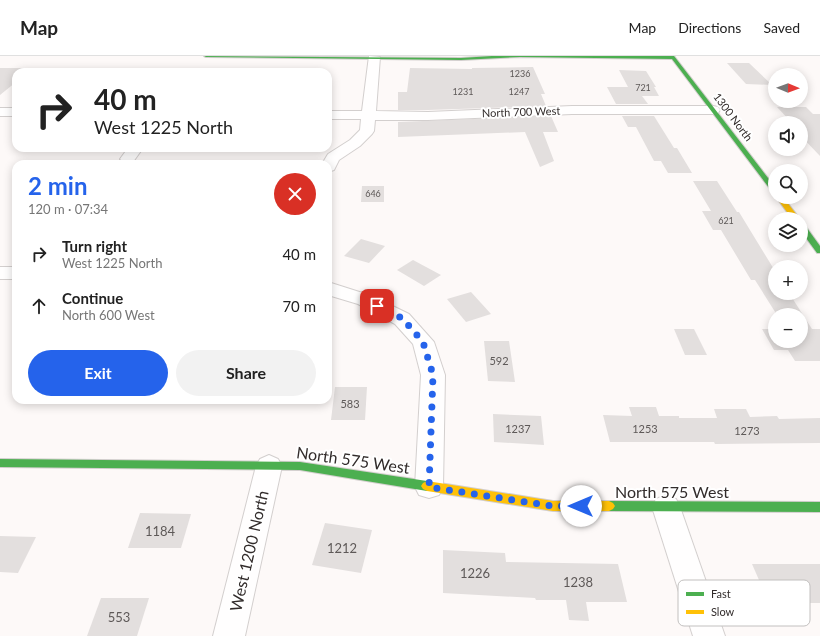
<!DOCTYPE html>
<meta charset="utf-8">
<style>
:root{--surface:#fff;--page:#f2f2f2;--text:#222;--muted:#767676;--line:#e0e0e0;--accent:#2563eb}
body{margin:0;font-family:Lato,sans-serif;background:var(--page);color:var(--text);height:100vh;display:flex;flex-direction:column;font-size:15px;white-space:nowrap}
*{box-sizing:border-box;margin:0}
p{font-size:13px;color:var(--muted)}
.icon{flex:none;width:22px;height:22px;fill:none;stroke:currentColor;stroke-width:2;stroke-linecap:round;stroke-linejoin:round}
.map{position:relative;flex:1;overflow:hidden}
.details{position:absolute;left:12px;top:104px;width:320px;height:244px;display:flex;flex-direction:column;background:var(--surface);border-radius:12px;box-shadow:0 2px 10px #0003}
.details>*{flex:none}
.hud{position:absolute;left:12px;top:12px;width:320px;height:84px;border-radius:12px;box-shadow:0 2px 10px #0003;background:#fff;color:var(--text);overflow:hidden}
.needle{width:26px;rotate:91deg}
.buttons{position:absolute;left:768px;top:12px;display:grid;gap:8px}
.buttons a{display:grid;place-items:center;width:40px;height:40px;border-radius:50%;background:var(--surface);box-shadow:0 2px 10px #0003;font-size:20px}
.pin{position:absolute;display:grid;place-items:center;width:34px;height:34px;color:#fff;margin:-17px;border-radius:8px;box-shadow:0 2px 6px #0006}
.me{position:absolute;width:44px;margin:-22px;rotate:270deg;stroke-linejoin:round;filter:drop-shadow(0 0 3px #0008)}
.turn{display:flex;align-items:center;gap:14px;height:84px;padding:0 16px;font-size:18px}
.turn .icon{width:52px;height:52px;stroke-width:2.5}
.turn b{display:block;font-size:28px;line-height:34px}
.round{display:grid;place-items:center;flex:none;width:42px;height:42px;border-radius:21px;background:var(--page)}
.headline{display:flex;align-items:center;justify-content:space-between;height:68px;padding:0 16px}
h1{font-size:24px;font-weight:700;line-height:30px;color:var(--accent)}
.action{display:flex;gap:8px;margin-top:auto;padding:8px 16px}
.action a{flex:1;height:46px;border-radius:24px;background:var(--accent);color:#fff;font-size:16px;font-weight:700;line-height:46px;text-align:center}
.action a+a{background:var(--page);color:var(--text)}
ul{padding:0;list-style:none}
li{display:flex;align-items:center;gap:12px;height:52px;padding:0 16px}
li div{flex:1}
li b{display:block;font-size:15px}
li em{font-style:normal}
header{display:flex;align-items:center;gap:24px;box-sizing:border-box;height:56px;padding:0 20px;background:var(--surface);border-bottom:1px solid var(--line)}
header strong{font-size:19px}
nav{display:flex;gap:22px;margin-inline-start:auto;font-size:14px}
.map>svg:first-child{display:block}
.building{fill:#e3dfde}
.lines{fill:none;stroke-linecap:round;stroke-linejoin:round}
.street-casing{stroke:#d3cfce;stroke-width:2}
.fast-casing{stroke:#d3cfce;stroke-width:2}
.slow-casing{stroke:#d3cfce;stroke-width:2}
.street{fill:#fffefe;fill-rule:evenodd}
.fast{fill:#4caf50;fill-rule:evenodd}
.slow{fill:#ffc107;fill-rule:evenodd}
.route{stroke:#2563eb;stroke-width:7;stroke-dasharray:0 12.6}
.labels{text-anchor:middle;stroke-width:4;stroke-linejoin:round;paint-order:stroke}
.far-number-label{font-size:9px;fill:#5e5958}
.far-street-label{font-size:11px;fill:#322c2b;stroke:#fff}
.number-label{font-size:11px;fill:#5e5958}
.near-number-label{font-size:13px;fill:#5e5958}
.near-street-label{font-size:16px;fill:#322c2b;stroke:#fff}
.key{fill:#fff;stroke:#c2c0bf;stroke-width:1}
.key-label{font-size:11px;fill:#322c2b}
</style>
<header>
<strong>Map</strong>
<nav><a>Map</a><a>Directions</a><a>Saved</a></nav>
</header>
<div class="map">
<svg width="820" height="580" viewBox="0 0 820 580">
<rect width="100%" height="100%" fill="#fdf9f8"/>
<g class="building">
<path d="M727,7H749L772,29L746,28Z"/>
<path d="M533,11L545,38H541L546,50L428,54H398V36H407L410,12L472,13V12Z"/>
<path d="M0,12H33L28,16H16V26L0,39Z"/>
<path d="M619,14L646,15L656,31H654L659,40H642L648,48H616L607,31H628Z"/>
<path d="M777,51H806L813,58H820V100L801,80V67H792Z"/>
<path d="M551,60L558,76H543L554,105L540,111L525,76L398,81V66Z"/>
<path d="M622,60H654L674,92H677L692,117H668L661,105H654L636,71H628Z"/>
<path d="M693,125H717L737,156H739L775,215V237H789L812,273H820V305H795L788,294H774L762,273H775V285H801V259H777L755,224H751L721,174H713L702,155H711Z"/>
<path d="M362,130H384V146H361Z"/>
<path d="M361,183L385,190L369,207L344,200Z"/>
<path d="M413,204L441,219L424,230L397,214Z"/>
<path d="M471,236L491,258L466,266L447,243Z"/>
<path d="M674,273H694L707,299H685Z"/>
<path d="M484,285H509L515,326L488,325Z"/>
<path d="M335,331H367L365,364H331Z"/>
<path d="M629,351H656L659,360H679V362H717L714,353H746L750,361L777,360L779,363L820,362V387L715,388L714,386H610L603,359L632,360Z"/>
<path d="M493,358L541,360L544,389L494,386Z"/>
<path d="M140,457L191,458L181,492H128Z"/>
<path d="M325,467L372,474L361,517L312,509Z"/>
<path d="M0,480L36,481L18,517L0,516Z"/>
<path d="M443,494L505,497L506,506L618,508L627,546H586L589,565L569,564L566,544H536L535,542L443,537Z"/>
<path d="M752,508H820V547H769Z"/>
<path d="M101,542H149L137,580H87Z"/>
</g>
<g class="lines">
<g class="street-casing">
<g id="street">
<path d="M369,0L380,1L376,55L428,56L572,50H713L718,51L720,54L718,57L713,58H572L428,64H375L374,75L372,78L360,90L339,104L334,114L328,116V108H322L328,98L350,84L360,74L361,63H328V55H362Z"/>
<rect x="0" y="52" width="16" height="8"/>
<path d="M128,92H143L133,106L128,108L123,106L120,103Z"/>
<rect x="0" y="211" width="16" height="12"/>
<path d="M328,226L372,240L409,258L434,286L445,319L443,431L439,439L429,442L419,439L415,431L421,319L413,288L395,268L358,248L328,239Z"/>
<path d="M269,399L278,403L282,410L245,580H213L256,410L260,403Z"/>
<path d="M666,439L676,443L680,451L725,580H693L652,451L656,443Z"/>
</g>
</g>
<g class="fast-casing">
<g id="fast">
<path d="M204,0L461,2L492,0H674L775,131V138L773,137L672,3L520,1L461,4L206,1Z"/>
<path d="M801,168H804L820,190V197H817L801,175Z"/>
<path d="M0,403L300,406L427,425L431,427L433,430L431,433L427,435L300,414L0,411Z"/>
<path d="M609,445L820,446V456L609,455L605,453L603,450L605,447Z"/>
</g>
</g>
<g class="slow-casing">
<g id="slow">
<path d="M776,141H783L800,163H792Z"/>
<path d="M427,425L553,445H609L613,447L615,450L613,453L609,455H553L427,435L423,433L421,430L423,427Z"/>
</g>
</g>
<use href="#street" class="street"/>
<use href="#fast" class="fast"/>
<use href="#slow" class="slow"/>
</g>
<g class="lines">
<path class="route" d="M377,250L402,262L423,286L433,319L429,431L552,450H581"/>
</g>
<g class="labels">
<g class="far-number-label">
<text x="520" y="21">1236</text>
<text x="643" y="35">721</text>
<text x="463" y="39">1231</text>
<text x="519" y="39">1247</text>
<text x="373" y="141">646</text>
<text x="726" y="168">621</text>
</g>
<g class="far-street-label">
<text transform="translate(521 56) rotate(-2)" y="4">North 700 West</text>
<text transform="translate(733 61) rotate(53)" y="4">1300 North</text>
</g>
<g class="number-label">
<text x="499" y="309">592</text>
<text x="350" y="352">583</text>
<text x="518" y="377">1237</text>
<text x="645" y="377">1253</text>
<text x="747" y="379">1273</text>
</g>
<g class="near-number-label">
<text x="160" y="480">1184</text>
<text x="342" y="497">1212</text>
<text x="475" y="522">1226</text>
<text x="578" y="531">1238</text>
<text x="119" y="566">553</text>
</g>
<g class="near-street-label">
<text transform="translate(353 404) rotate(8)" y="6">North 575 West</text>
<text x="672" y="442">North 575 West</text>
<text transform="translate(249 495) rotate(-77)" y="6">West 1200 North</text>
</g>
</g>
<rect x="678" y="524" width="132" height="46" rx="6" class="key"/>
<rect x="686" y="536" width="18" height="4" fill="#4caf50"/>
<rect x="686" y="554" width="18" height="4" fill="#ffc107"/>
<g class="key-label">
<text x="711" y="542">Fast</text>
<text x="711" y="560">Slow</text>
</g>
</svg>
<div class="buttons">
<a><svg class="needle" viewBox="-14 -14 28 28"><path d="M0-13l5 13h-10z" fill="#e53935"/><path d="M0 13l5-13h-10z" fill="#767676"/></svg></a>
<a><svg class="icon" aria-label="sound" viewBox="0 0 24 24"><path d="M4 9h4l5-4v14l-5-4H4zM17 9q2 3 0 6"/></svg></a>
<a><svg class="icon" aria-label="search" viewBox="0 0 24 24"><circle cx="10" cy="10" r="6"/><path d="M15 15l6 6"/></svg></a>
<a><svg class="icon" aria-label="layers" viewBox="0 0 24 24"><path d="M12 4l9 5-9 5-9-5zM3 14l9 5 9-5"/></svg></a>
<a>+</a>
<a>−</a>
</div>
<div class="pin" style="left:377px;top:250px;background:#d93025"><svg class="icon" aria-label="arrive" viewBox="0 0 24 24"><path d="M6 21V4h12l-3 4 3 4H6"/></svg></div>
<svg class="me" style="left:581px;top:450px" viewBox="-20 -20 40 40"><circle r="19" fill="#fff"/><path d="M0-13L10 11 0 6-10 11z" fill="#2563eb"/></svg>
<div class="hud">
<div class="turn"><svg class="icon" aria-label="right" viewBox="0 0 24 24"><path d="M7 20v-9h11M14 6l5 5-5 5"/></svg><div><b>40 m</b>West 1225 North</div></div>
</div>
<section class="details">
<div class="headline"><div><h1>2 min</h1><p>120 m · 07:34</p></div><a class="round" style="background:#d93025;color:#fff"><svg class="icon" aria-label="close" viewBox="0 0 24 24"><path d="M6 6l12 12M18 6L6 18"/></svg></a></div>
<ul>
<li><svg class="icon" aria-label="right" viewBox="0 0 24 24"><path d="M7 20v-9h11M14 6l5 5-5 5"/></svg><div><b>Turn right</b><p>West 1225 North</p></div><em>40 m</em></li>
<li><svg class="icon" aria-label="ahead" viewBox="0 0 24 24"><path d="M12 20V5M6 11l6-6 6 6"/></svg><div><b>Continue</b><p>North 600 West</p></div><em>70 m</em></li>
</ul>
<div class="action"><a>Exit</a><a>Share</a></div>
</section>
</div>
